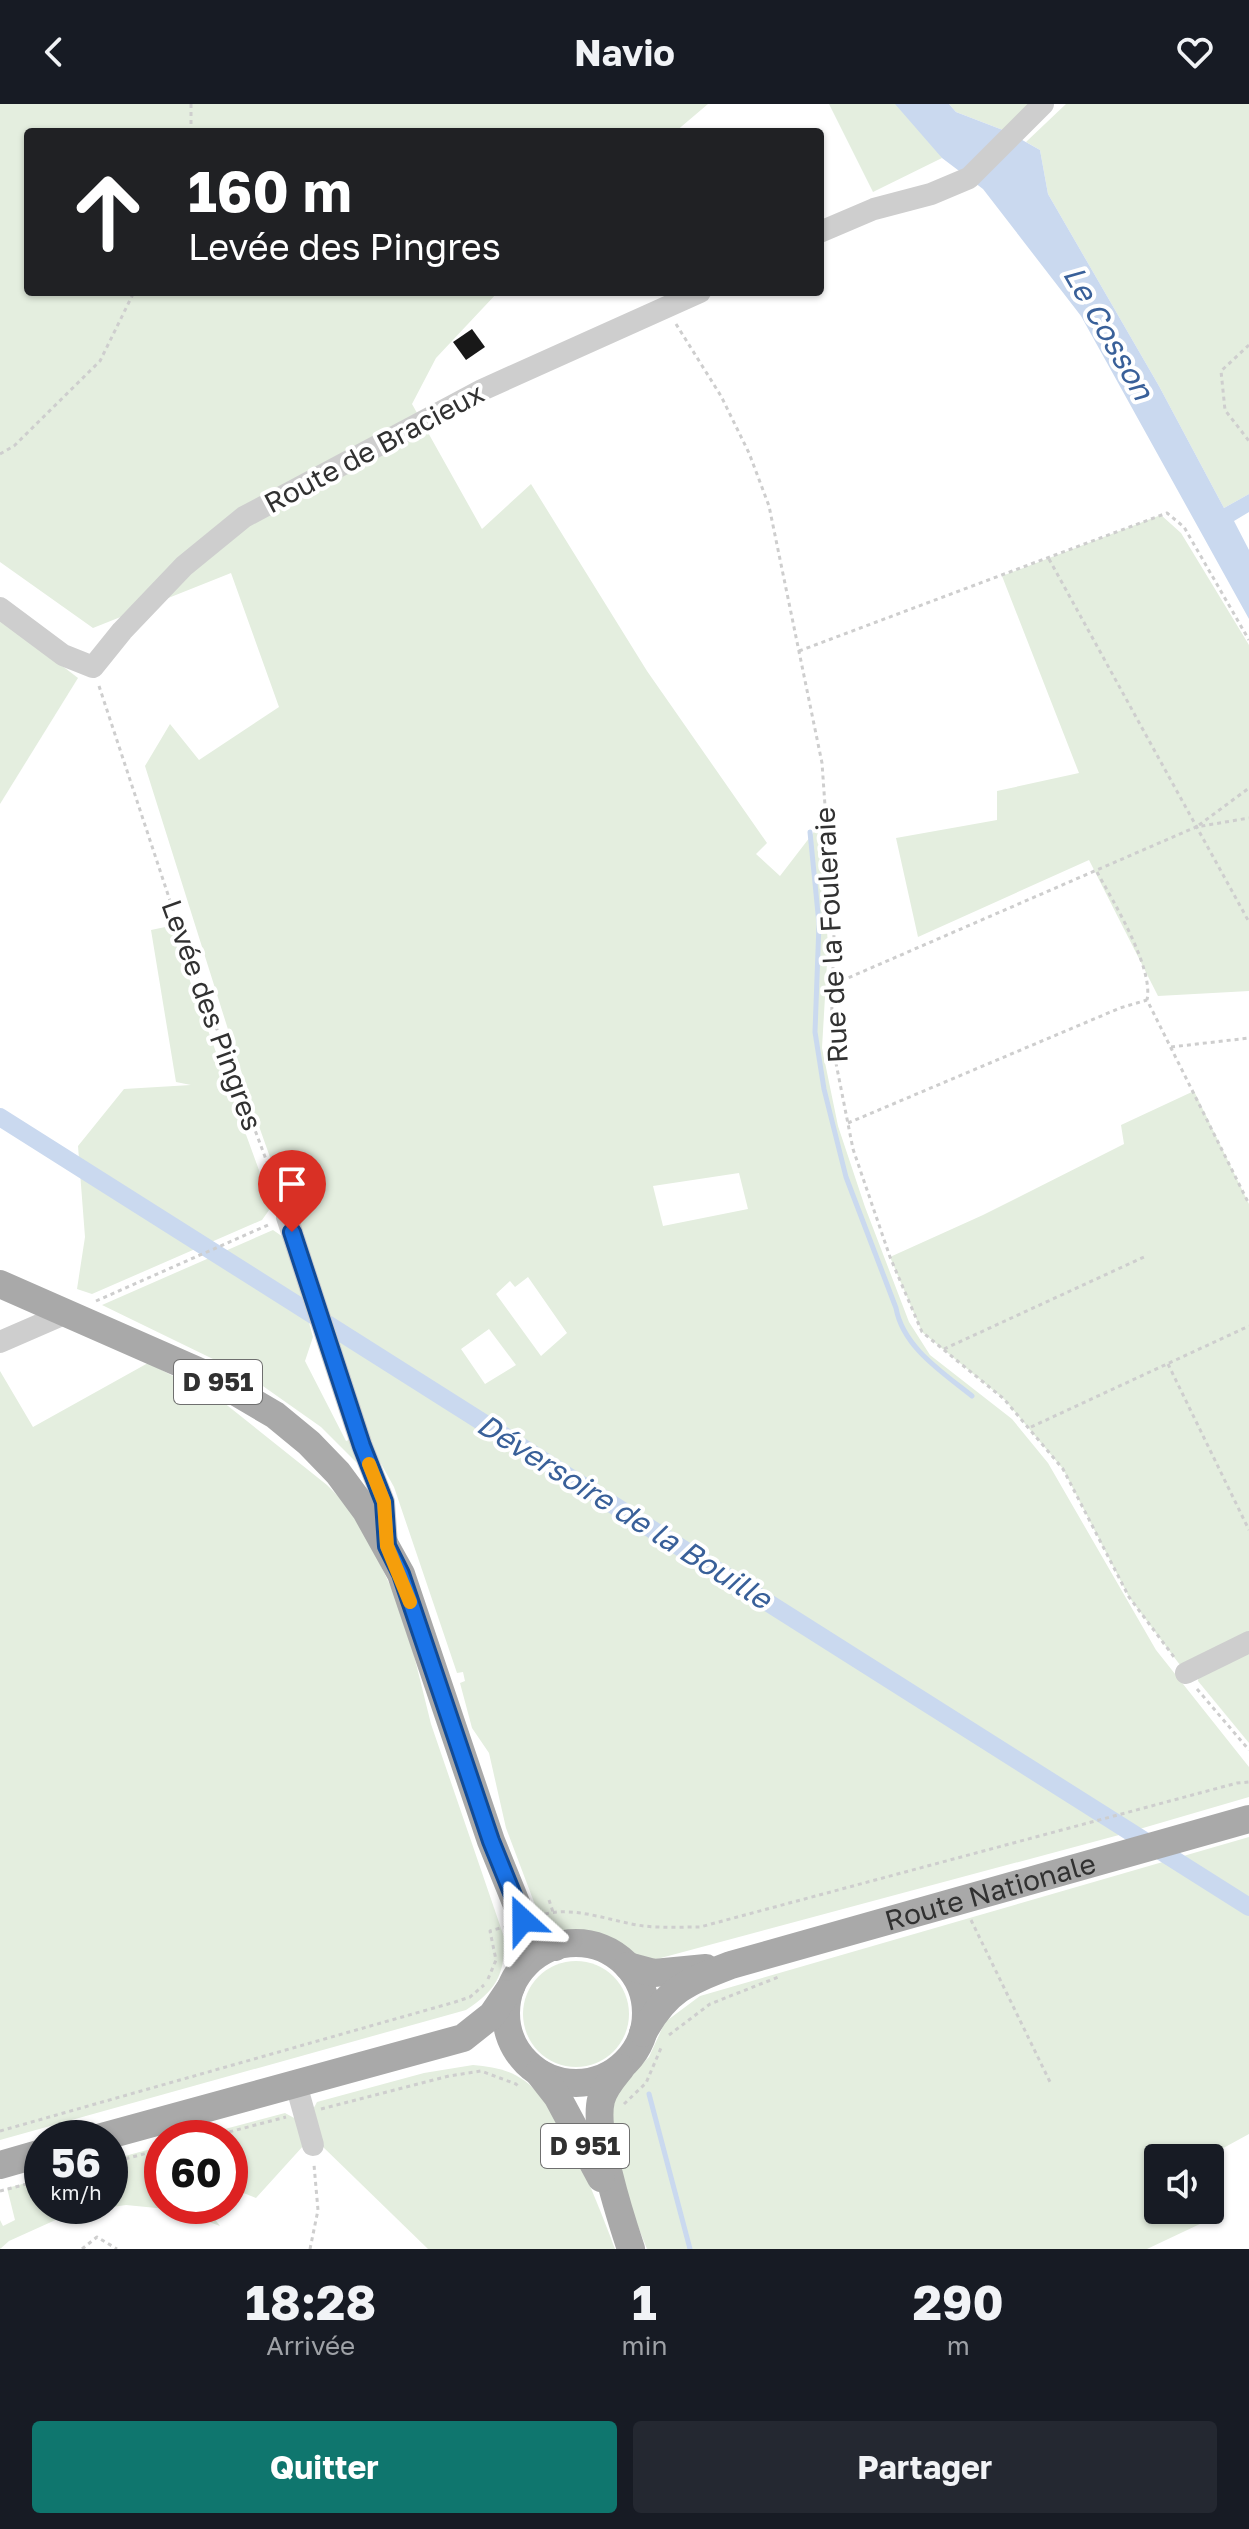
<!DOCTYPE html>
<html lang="fr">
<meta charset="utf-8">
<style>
:root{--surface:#171b24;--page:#242831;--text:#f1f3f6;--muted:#9ea1a6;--accent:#0f766e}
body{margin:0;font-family:"Golos Text",sans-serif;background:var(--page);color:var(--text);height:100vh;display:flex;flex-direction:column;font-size:30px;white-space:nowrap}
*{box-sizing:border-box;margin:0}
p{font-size:26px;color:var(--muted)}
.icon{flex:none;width:44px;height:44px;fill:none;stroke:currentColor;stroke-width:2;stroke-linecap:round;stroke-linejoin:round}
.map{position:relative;height:2145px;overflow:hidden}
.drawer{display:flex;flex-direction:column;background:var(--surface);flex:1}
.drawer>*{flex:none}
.guide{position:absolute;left:24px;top:24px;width:800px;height:168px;border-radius:8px;box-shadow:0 2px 6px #0004;background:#202124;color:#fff;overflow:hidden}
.controls{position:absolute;left:1144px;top:2040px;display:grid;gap:16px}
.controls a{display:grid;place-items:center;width:80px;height:80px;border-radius:8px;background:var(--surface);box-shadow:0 2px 6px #0004;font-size:40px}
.speed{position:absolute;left:24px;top:2016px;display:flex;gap:16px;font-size:40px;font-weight:700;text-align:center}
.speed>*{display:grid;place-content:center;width:104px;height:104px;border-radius:50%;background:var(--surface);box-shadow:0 2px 6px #0004;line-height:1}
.speed small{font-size:20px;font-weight:400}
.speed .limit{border:12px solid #d22;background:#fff;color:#111}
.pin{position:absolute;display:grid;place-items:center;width:68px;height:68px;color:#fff;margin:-82px -34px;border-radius:50% 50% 50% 0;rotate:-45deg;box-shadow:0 0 8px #0007}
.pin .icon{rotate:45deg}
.me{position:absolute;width:88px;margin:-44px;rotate:336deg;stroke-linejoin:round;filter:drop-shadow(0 0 6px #0008)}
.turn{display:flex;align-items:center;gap:28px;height:168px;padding:0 32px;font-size:36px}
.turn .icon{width:104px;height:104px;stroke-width:2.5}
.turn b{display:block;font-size:56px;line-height:68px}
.eta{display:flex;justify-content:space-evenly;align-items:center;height:136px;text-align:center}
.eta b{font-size:48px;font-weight:700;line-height:56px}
.primary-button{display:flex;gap:16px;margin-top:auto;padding:16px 32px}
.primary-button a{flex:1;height:92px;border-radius:8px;background:var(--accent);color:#fff;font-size:32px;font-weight:700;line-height:92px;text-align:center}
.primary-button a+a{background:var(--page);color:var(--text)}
header{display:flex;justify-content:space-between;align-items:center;height:104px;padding:0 32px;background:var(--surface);font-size:36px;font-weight:700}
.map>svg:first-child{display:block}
.green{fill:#e4eedf;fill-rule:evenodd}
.water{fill:#cad9ef}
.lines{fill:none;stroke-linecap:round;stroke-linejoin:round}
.stream{stroke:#cad9ef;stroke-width:5}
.canal{stroke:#cad9ef;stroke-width:18}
.building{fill:#181818}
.path{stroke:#cecece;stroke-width:3;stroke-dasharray:4 4;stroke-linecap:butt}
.minor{stroke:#cecece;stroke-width:22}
.major{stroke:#a9a9a9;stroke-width:28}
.route-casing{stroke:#114b97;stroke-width:20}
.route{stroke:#1a73e8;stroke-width:14}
.slow{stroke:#f59e0b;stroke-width:14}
.labels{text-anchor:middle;stroke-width:8;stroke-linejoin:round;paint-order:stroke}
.shield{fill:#fff;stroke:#6f6f6f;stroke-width:2}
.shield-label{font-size:26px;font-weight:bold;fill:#313131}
.street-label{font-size:28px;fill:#313131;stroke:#fff}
.water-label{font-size:30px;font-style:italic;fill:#396099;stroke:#fff}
</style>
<header><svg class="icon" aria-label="back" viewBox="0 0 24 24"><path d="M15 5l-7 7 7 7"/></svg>Navio<svg class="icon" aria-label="heart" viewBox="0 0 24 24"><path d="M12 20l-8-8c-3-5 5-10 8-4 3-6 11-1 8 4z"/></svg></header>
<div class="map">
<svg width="1249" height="2145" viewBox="0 0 1249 2145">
<rect width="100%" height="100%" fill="#fff"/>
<g class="green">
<path d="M0,0H708L675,28H28V188H498L436,254L412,300L482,425L531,380L647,567L767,739L756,750L780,772L820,720L828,842L822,944L838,1022L865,1103L909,1218L930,1251L1012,1315L1048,1359L1156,1546L1249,1663V1693L1119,1731L657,1855C632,1855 612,1834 587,1827C572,1824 558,1829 543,1822L506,1724L489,1649L472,1624L460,1579L465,1577L463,1568L457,1569L394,1383L375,1349L354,1351L357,1359L321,1323L250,1273L102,1201L273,1126L286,1135L313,1233L305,1257L346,1337L368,1329L255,1011L145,662L170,620L199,656L279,603L231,469L93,524L0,458ZM739,1069L748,1105L663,1122L653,1082ZM528,1173L567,1229L541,1252L496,1190L510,1177L515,1183ZM489,1225L516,1261L485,1280L461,1245Z"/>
<path d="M829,0H911L942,54L873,88Z"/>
<path d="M949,0H1034L1008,28L956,8Z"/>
<path d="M1066,0H1249V390L1224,404L1159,282L1048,90L1040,46L1026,38Z"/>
<path d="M1161,411L1181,429L1249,541V887L1158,892L1089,756L918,833L896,734L997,716V687L1079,669L1002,472Z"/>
<path d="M0,514L78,574L0,700Z"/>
<path d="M170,822L272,1102L262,1116L92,1190L77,1185L85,1133L78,1042L124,985L191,981L176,978L151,826Z"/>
<path d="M1194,987L1249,1100V1538L1186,1569L1129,1493L1063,1365L1004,1295L922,1228L890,1153L983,1111L1124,1040L1121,1021Z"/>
<path d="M148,1259L223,1298L327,1381L357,1411L404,1511L431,1620L504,1833C505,1871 497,1885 466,1906L0,2036V1267L33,1323Z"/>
<path d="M1249,1544V1639L1198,1577L1199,1569Z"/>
<path d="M1249,1733V2030L1216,2048L1219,2111L1147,2145H647L631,2105L606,2017L612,1990L649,1953L665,1918L700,1892ZM1158,2054H1210V2106H1158Z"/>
<circle cx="576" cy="1910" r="53"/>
<path d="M473,1961C492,1963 509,1965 525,1977C562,2005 598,2100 615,2145H428L321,2041L311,2009L317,1998L424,1969Z"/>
<path d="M285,2009L296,2015L304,2041L256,2094L241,2088L230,2094V2034H191Z"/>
<path d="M162,2042V2102H215L208,2106L220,2122L177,2106L126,2101L71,2109L9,2137L0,2145V2116L3,2122L15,2116L7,2084L42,2075V2102H110V2056Z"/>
</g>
<path class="water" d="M895,0H949L956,8L1008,28L1040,46L1048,90L1159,282L1224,404L1249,390V408L1234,417L1249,446V515L1081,212L983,85L942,54Z"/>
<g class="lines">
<g class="stream">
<path d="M810,728L819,820L815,928L824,985L846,1073L896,1204C903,1243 942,1268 972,1292"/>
<path d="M649,1990L690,2145"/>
</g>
<path class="canal" d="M0,1013L1249,1803"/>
</g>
<path class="building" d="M472,225L485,243L466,256L453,238Z"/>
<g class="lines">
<g class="path">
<path d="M191,28V0"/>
<path d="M676,220L721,292L749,349L769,402L822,659L834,830L831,934L853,1045L890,1153L922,1228L1004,1295L1063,1365L1129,1493L1174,1553"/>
<path d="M1249,241L1221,267L1225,306L1249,337"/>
<path d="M0,350L14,342L100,257L134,188"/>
<path d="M1049,455L1249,818"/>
<path d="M799,547L1167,409L1184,423L1249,536"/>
<path d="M99,582L181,830L281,1095"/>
<path d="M1199,721L1249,684"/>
<path d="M1097,768C1113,797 1154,864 1147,896L1249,1100"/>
<path d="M834,880L1196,723L1249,714"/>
<path d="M1171,943L1249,934"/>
<path d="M848,1019L1120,904L1147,896"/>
<path d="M96,1197L268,1121"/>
<path d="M944,1245L1144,1153"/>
<path d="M1168,1260L1249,1426"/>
<path d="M1031,1323L1249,1222"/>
<path d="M1197,1585L1249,1646"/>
<path d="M549,1796L553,1808"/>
<path d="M545,1810C577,1802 612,1818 644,1822C662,1824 682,1823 700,1823L1237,1679L1249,1678"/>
<path d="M971,1816L1051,1980"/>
<path d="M488,1875L496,1856L490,1827L504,1823"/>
<path d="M669,1931L710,1900L781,1872"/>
<path d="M624,2000L646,1979L661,1944"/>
<path d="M321,2005L449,1972L481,1967L516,1980L520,1984"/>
<path d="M0,2027L455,1898L470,1893L484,1881"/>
<path d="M206,2034L286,2013"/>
<path d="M110,2059L162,2045"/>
<path d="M0,2087L42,2076"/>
<path d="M82,2145L97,2133L117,2145"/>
<path d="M310,2145L318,2106L314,2061"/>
</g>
<g class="minor">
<path d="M820,128L874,105L931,90L969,74L1043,0"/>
<path d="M0,504L63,551L93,563L122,527L184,462L244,413L482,286L700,188"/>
<path d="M287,1113L362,1342L384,1398L387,1440"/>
<path d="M0,1238L69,1208"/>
<path d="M1186,1569L1249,1538"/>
<path d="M296,1980L313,2041"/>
</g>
<g class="major">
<path d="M0,1180L207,1271L275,1311L309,1339L338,1369L366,1407L401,1470L491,1737L523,1816L535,1832L555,1843"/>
<circle cx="576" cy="1909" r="70"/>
<path d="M628,1862L654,1869L706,1864"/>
<path id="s1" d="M643,1929C666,1886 687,1878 731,1861L1249,1715"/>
<path d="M621,1964C613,1974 604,1984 601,1996C593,2028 620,2112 631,2145"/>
<path d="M539,1969L557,1992L601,2074"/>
<path d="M98,2034L463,1934L492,1911L511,1883"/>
<path d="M0,2061L42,2049"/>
</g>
</g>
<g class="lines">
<g class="route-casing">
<path id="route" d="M292,1128L362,1342L384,1398L387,1442L401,1470L491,1737L523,1816"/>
</g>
<use href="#route" class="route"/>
<path class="slow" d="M369,1360L384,1398L387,1442L410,1498"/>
</g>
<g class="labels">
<g class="shield">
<rect x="174" y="1256" width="88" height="44" rx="6"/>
<rect x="541" y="2020" width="88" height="44" rx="6"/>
</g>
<g class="shield-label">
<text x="218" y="1287">D 951</text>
<text x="585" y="2051">D 951</text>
</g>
<g class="street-label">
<text transform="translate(374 344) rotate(-28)" y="10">Route de Bracieux</text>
<text transform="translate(831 831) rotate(-93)" y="10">Rue de la Fouleraie</text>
<text transform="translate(212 911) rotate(70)" y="10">Levée des Pingres</text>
<text dy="10" stroke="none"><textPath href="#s1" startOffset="384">Route Nationale</textPath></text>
</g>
<g class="water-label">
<text transform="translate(1108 229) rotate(60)" y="10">Le Cosson</text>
<text transform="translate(624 1408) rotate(32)" y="10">Déversoire de la Bouille</text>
</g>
</g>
</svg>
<div class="controls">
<a><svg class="icon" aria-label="sound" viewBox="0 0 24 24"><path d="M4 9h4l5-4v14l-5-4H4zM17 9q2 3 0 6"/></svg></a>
</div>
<div class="speed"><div>56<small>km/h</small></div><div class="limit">60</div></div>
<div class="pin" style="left:292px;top:1128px;background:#d93025"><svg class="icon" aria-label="arrive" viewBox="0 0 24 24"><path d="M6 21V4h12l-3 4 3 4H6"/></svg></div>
<svg class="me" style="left:523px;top:1816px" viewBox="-20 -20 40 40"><path d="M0-17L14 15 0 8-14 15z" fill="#1a73e8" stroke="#fff" stroke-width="4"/></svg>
<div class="guide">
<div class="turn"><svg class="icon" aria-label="ahead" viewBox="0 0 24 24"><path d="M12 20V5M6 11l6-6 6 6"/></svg><div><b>160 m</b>Levée des Pingres</div></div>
</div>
</div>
<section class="drawer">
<div class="eta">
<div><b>18:28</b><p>Arrivée</p></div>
<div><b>1</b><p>min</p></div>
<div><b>290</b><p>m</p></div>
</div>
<div class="primary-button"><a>Quitter</a><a>Partager</a></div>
</section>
